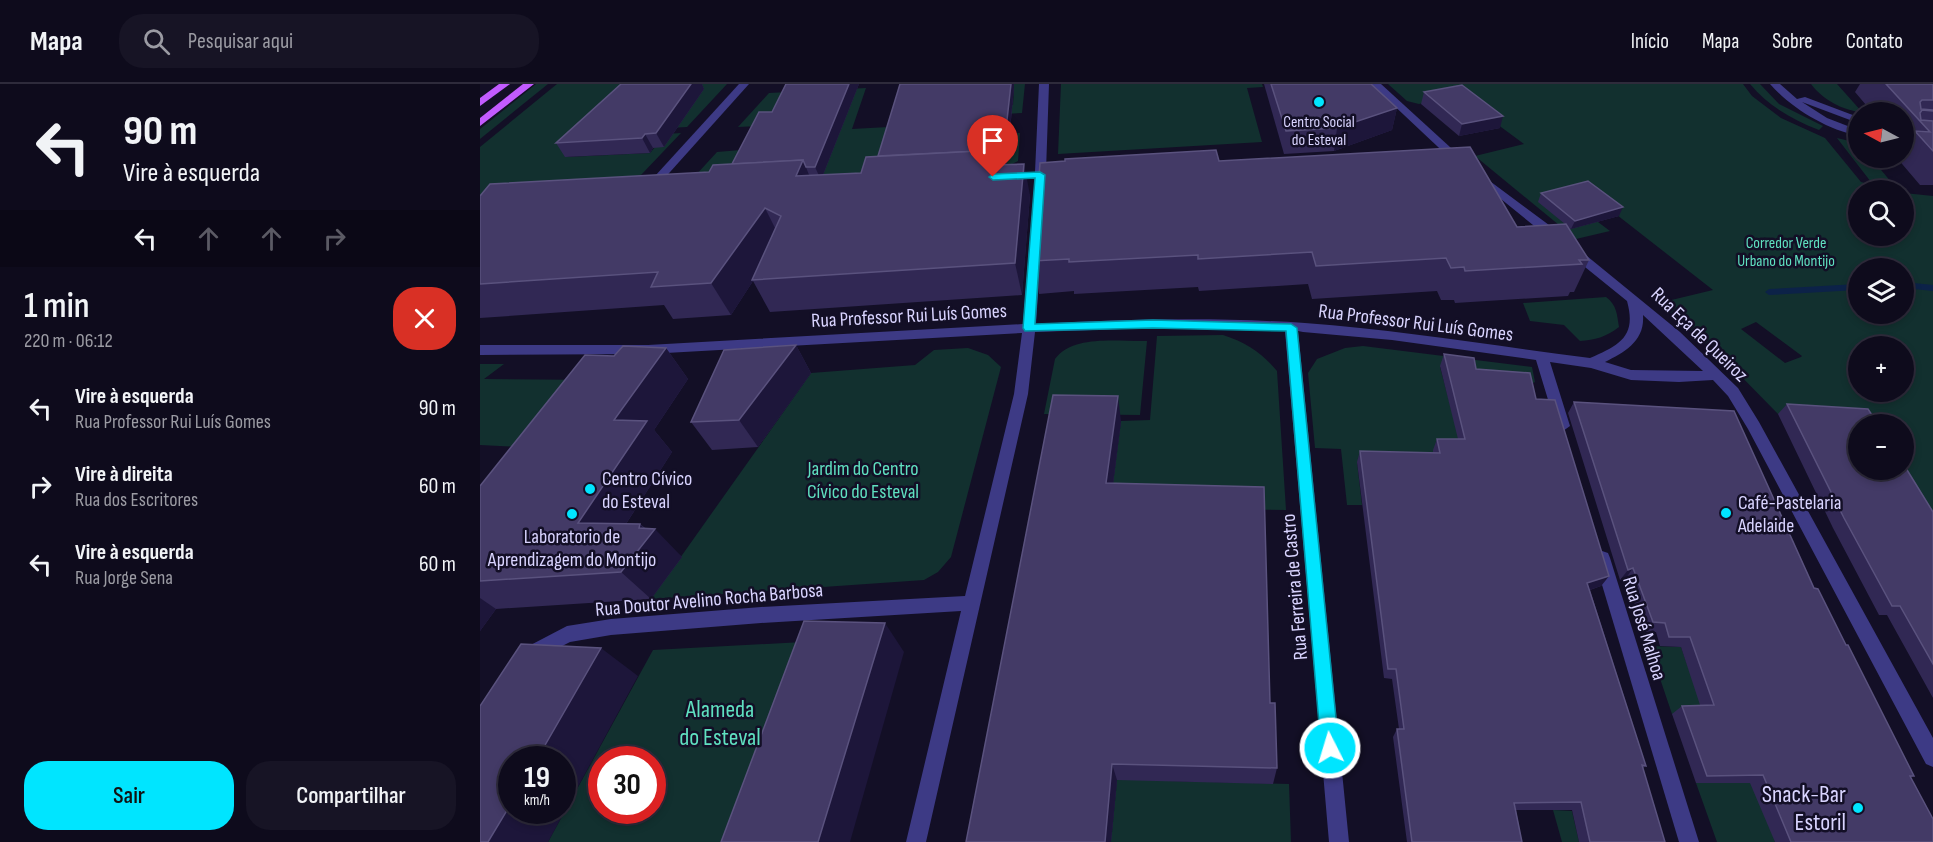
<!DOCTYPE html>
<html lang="pt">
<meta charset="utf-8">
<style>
:root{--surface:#0e0b1c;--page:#171425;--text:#f1f3f6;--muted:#9b9ba3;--line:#2e2b3b;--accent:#00e5ff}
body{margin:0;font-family:"Sofia Sans Condensed",sans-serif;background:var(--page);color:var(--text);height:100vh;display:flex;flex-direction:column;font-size:22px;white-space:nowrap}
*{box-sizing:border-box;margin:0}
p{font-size:20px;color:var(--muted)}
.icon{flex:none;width:33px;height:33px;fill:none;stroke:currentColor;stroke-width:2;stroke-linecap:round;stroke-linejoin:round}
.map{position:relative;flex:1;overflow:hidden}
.sheet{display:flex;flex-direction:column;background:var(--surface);width:480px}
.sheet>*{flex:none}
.top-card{background:#0e0b1c;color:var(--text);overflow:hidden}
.needle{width:39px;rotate:277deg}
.buttons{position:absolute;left:1368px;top:18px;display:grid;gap:12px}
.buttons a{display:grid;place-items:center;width:66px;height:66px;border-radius:50%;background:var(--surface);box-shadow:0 3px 9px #0003,0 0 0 2px var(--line);font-size:30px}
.speed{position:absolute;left:18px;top:662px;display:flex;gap:12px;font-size:30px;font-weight:700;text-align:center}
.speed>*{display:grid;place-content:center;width:78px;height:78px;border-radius:50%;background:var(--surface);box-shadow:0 3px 9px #0003,0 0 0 2px var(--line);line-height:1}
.speed small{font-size:15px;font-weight:400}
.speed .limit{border:9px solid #d22;background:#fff;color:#111}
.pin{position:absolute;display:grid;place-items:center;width:51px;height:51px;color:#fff;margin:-62px -26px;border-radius:50% 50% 50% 0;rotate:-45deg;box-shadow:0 0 6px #0007}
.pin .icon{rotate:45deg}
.me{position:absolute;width:66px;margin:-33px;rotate:355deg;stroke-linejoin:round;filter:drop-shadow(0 0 4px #0008)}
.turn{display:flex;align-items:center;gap:21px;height:126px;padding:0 24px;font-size:27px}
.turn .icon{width:78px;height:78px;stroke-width:2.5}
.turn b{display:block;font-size:42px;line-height:51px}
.lanes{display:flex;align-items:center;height:57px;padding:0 24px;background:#0003;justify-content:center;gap:30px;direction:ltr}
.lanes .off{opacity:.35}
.round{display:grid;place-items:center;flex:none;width:63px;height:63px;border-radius:24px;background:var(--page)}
.headline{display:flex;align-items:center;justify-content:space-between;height:102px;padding:0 24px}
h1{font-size:36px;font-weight:600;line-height:45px}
.action{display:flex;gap:12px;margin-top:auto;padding:12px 24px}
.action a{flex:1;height:69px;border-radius:24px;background:var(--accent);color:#111;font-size:24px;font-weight:600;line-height:69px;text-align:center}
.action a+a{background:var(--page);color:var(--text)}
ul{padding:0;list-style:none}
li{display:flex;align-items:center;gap:18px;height:78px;padding:0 24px}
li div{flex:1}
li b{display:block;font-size:22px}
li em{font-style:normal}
header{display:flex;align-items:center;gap:36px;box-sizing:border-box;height:84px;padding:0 30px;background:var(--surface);border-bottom:2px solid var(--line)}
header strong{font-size:28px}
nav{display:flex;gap:33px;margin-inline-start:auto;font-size:21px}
.search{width:420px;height:54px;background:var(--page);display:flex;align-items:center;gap:15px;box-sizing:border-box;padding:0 21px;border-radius:24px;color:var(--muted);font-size:22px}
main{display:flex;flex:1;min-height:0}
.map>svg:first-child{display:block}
.green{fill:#12302f;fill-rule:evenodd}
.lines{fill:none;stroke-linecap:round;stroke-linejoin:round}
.stream{fill:#0c2248;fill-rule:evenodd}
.street{fill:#3d3a85;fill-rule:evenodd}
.primary{fill:#c25bff;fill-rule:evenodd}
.wall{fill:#312854}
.shaded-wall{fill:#1d163a}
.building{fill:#433a66;stroke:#5a527e;stroke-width:1.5}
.route{fill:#00e5ff;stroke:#0095a6;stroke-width:1.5}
.poi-dot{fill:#00e5ff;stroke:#130f26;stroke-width:2}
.labels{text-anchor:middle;stroke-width:5;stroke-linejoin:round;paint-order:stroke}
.far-poi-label{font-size:16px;fill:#d9d4ff;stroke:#130f26}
.far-park-label{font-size:16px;fill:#5fe0c0;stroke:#130f26}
.street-label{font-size:20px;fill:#d9d4ff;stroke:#130f26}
.park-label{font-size:20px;fill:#5fe0c0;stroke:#130f26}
.poi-label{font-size:20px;fill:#d9d4ff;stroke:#130f26;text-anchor:start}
.near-park-label{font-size:24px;fill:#5fe0c0;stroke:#130f26}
.near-poi-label{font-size:24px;fill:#d9d4ff;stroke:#130f26;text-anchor:end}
</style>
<header>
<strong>Mapa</strong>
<div class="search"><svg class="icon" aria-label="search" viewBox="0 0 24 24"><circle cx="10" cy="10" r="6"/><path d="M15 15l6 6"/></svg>Pesquisar aqui</div>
<nav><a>Início</a><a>Mapa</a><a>Sobre</a><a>Contato</a></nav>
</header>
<main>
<section class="sheet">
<div class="top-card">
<div class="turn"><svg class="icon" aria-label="left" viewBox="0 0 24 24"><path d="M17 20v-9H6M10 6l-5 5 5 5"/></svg><div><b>90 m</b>Vire à esquerda</div></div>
<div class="lanes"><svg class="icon" aria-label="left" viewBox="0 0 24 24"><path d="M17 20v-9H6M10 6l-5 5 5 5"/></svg><svg class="icon off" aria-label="ahead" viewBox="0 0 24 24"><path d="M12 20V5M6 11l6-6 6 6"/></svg><svg class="icon off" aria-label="ahead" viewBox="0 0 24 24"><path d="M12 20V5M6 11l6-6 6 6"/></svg><svg class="icon off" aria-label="right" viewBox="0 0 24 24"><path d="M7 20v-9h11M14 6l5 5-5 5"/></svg></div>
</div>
<div class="headline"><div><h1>1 min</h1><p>220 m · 06:12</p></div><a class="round" style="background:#d93025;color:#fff"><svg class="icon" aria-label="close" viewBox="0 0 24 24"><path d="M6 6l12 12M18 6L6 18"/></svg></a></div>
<ul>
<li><svg class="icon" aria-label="left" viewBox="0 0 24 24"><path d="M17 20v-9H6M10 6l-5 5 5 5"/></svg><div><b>Vire à esquerda</b><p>Rua Professor Rui Luís Gomes</p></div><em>90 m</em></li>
<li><svg class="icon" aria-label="right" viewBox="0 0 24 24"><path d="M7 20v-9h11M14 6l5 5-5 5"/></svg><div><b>Vire à direita</b><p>Rua dos Escritores</p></div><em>60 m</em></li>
<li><svg class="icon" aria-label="left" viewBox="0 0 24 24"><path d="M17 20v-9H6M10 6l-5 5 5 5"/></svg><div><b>Vire à esquerda</b><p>Rua Jorge Sena</p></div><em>60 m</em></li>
</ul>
<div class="action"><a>Sair</a><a>Compartilhar</a></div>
</section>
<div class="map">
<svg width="1453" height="758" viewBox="0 0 1453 758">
<rect width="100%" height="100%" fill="#130f26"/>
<g class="green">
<path d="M56,0H68L0,55V45Z"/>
<path d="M77,0H247L207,43L112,48L87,73L170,69L186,50L201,49L161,91L151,95L0,119V63Z"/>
<path d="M506,0H545L542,29L523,30L527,78L530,49H540L538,77L528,82L455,51L502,23L533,21L534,4Z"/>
<path d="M581,0H782L783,3L767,4L782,58L578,70Z"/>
<path d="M908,0H1263L1272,12L1301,34L1345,54L1381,98L1413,106H1378V152H1424V109L1453,112V457L1424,386V340H1381L1378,335L1298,330L1250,281L1179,219L1233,206L1105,106L1118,138L1130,147L1096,155L995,72L1044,60L979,12L939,20L927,17ZM1378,184H1424V230H1378ZM1276,238L1322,272L1321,273L1305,279L1261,245ZM1378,262H1424V308H1378Z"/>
<path d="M1270,0H1280L1299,20L1343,42L1339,46C1313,36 1288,22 1270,0Z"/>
<path d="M1331,0H1357L1382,28C1363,27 1342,15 1331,0Z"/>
<path d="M386,4L372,45L445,41L402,89L220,99L215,92L237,68L273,65L298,41L258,43L289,9Z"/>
<path d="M1357,54L1378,59V74H1391L1412,99L1391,98Z"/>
<path d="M1126,213C1137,221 1137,231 1139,243C1126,253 1115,256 1100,257L1084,241L1050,237L1043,219Z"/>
<path d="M743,251C767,259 781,268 797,287L806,426L704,425L627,447L641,337L670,336L677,252Z"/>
<path d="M667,257L660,331L564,330L575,275C594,250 639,258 667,257Z"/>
<path d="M883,262L1052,283L1055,298L1050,301L960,283L981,362L956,381L877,378L882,421H867L861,365L835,364L828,289L837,275L865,264Z"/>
<path d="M488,264L508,271L521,283L471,473L458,488L444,496L171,515L331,289L435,281L454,266Z"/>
<path d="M0,280H24L4,295L117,296L42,363L0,361Z"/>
<path d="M323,558L280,758H68L173,566ZM122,675H172V726H122Z"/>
<path d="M1169,562L1201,563L1209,586L1256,630H1192Z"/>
<path d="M643,635L689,697L809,700L811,758H588L632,748Z"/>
<path d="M1216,699H1298L1293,751L1295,758H1237Z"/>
<path d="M1073,726L1092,727L1099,758H1082Z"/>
</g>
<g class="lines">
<g class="stream">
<path d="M1424,198L1453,201V207L1424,204Z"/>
<path d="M1378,200V206L1289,211L1285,208L1289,205Z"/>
</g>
<g class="street">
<path d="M259,0H269L173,107H165V103Z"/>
<path d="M559,0H569L566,87H579L584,90L579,93L566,94L565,99L560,102L555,99V94L528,95L523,92L528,89L555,88Z"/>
<path d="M891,0H901L982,74V78H974Z"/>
<path d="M1290,0H1300L1317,15L1325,13L1378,33V39L1322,18L1347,34L1378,46V52C1346,45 1312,25 1290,0Z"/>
<path d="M999,89L1069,141L1200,248L1258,304L1279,338L1453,654V683L1446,680L1268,345L1248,312L1233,296L1199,298L1151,296L1111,284L1070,278L1090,342L1083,347L1076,342L1056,276L912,256L823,248L818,247L869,758H849L805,247L671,244L555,248L548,310L446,758H426L481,527L281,539L131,551L90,558L49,579L43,577L40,571L43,565L87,542L131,535L281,523L485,512L534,310L542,249L168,270L0,271V261H168L543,240L549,165L555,161L561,165L556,240C645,235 735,233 825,239C920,246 1015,262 1110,274C1139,261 1157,253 1147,217L995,94L994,92ZM1163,231L1223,287L1151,286L1125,278C1145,268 1165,257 1163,231Z"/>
<path d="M1122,467L1128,469L1130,474L1219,758H1199L1114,474L1116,469Z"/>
</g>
<g class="primary">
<path d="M19,0H30L0,22V14Z"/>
<path d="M43,0H54L0,42V34Z"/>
</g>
</g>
<g class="wall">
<path d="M141,0H222L224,5L184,63L173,64L170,69L85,73L76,59Z"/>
<path d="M306,0H379L343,91L381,89L398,72L534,3L527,80L550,111L542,211L290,228L273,197L251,231L193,235L184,221L0,234V112L229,88L252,80L292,28Z"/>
<path d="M784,0H891L917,24L912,46L854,67L804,70Z"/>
<path d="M1380,0H1453V101H1440L1417,74H1424V28H1392L1375,8Z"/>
<path d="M944,8L1020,44L979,52L941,20Z"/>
<path d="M739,77L1037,143L1085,140L1058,118L1061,109L1139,132L1091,145L1088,143L1109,176L1094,208H1090L1088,212L975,219L974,216H961L957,207L832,215L828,200L719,207L718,203L594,210V207L559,210L553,177Z"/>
<path d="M316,261L331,289L278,363L232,366L211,338Z"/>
<path d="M186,264L208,295L174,346L192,368L146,440H160L202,473L171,515L16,525L0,547V402L134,272Z"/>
<path d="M964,270L1056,315L1129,492L1121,502L1110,506L1166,682L1163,684L1185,758H1099L1092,726H1036L1042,758H927L913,653L917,645H919L912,595L904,594L877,378L880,367L953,369V366L957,355H978L960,282Z"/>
<path d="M1094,318L1334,504L1366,561L1434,692L1431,693L1453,758H1295L1270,699H1216L1192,630L1202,622L1220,621L1201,563L1180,562L1176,548H1164L1146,494L1140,496L1088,329Z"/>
<path d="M1307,320L1453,428V614L1407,531H1399L1353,444L1298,330Z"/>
<path d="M641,337L633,400L790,619L797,684L793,700L637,696L631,758H486Z"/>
</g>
<g class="shaded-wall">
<path d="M211,0H222L224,5L184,63L176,49Z"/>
<path d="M369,0H379L341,96L335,83Z"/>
<path d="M531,0H534V3L526,85L523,72Z"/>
<path d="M917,24L912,46L854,67L857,44Z"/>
<path d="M1023,32L1020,44L979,52L982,40Z"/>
<path d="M165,50L173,64L170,69L162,54Z"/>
<path d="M518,66L525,97L516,81Z"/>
<path d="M323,76L336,108L316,92Z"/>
<path d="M544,80L550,111L542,211L535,179Z"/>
<path d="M1143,123L1139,132L1091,145L1095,137Z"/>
<path d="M285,124L301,156L272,196L273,197L251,231L231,199Z"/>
<path d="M316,261L331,289L278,363L259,336Z"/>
<path d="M186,264L208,295L174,346L192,368L128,468L98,439L134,336Z"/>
<path d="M638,312L641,337L630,423L626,399Z"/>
<path d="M160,440L170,451L175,445L202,473L171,515L141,488Z"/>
<path d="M1153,484L1146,494L1140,496L1148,486Z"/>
<path d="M1129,492L1121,502L1100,509L1107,499Z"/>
<path d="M0,514L16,525L0,547Z"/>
<path d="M405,539L424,568L370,758H338Z"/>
<path d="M121,564L158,592L68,758H8L32,718V726H82V675H57Z"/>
<path d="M632,680L637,696L631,758H625Z"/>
</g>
<g class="building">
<path d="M141,0H211L176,49L165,50L162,54L76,59Z"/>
<path d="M306,0H369L335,83H326L323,76L252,80L279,28H292Z"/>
<path d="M420,0H531L523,72H519L518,66L398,72Z"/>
<path d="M791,0H891L917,24L857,44L806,47Z"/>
<path d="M1406,0H1453V16H1442L1440,18L1441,25L1453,26V27L1442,26L1440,29L1441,36L1453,37V67L1435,47L1450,48Z"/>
<path d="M982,1L1023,32L982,40L944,8Z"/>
<path d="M990,63L1037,143L1086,140L1109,176H1099L1102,180L985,187L984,183L971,184L966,174L836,182L832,168L718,175V171L589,178V175L553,177L560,79L585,77V75L736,66L739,77Z"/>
<path d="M518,66L516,81L544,80L535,179L272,196L301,132L285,124L231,199L171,203L178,188L0,200V112L10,100L229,88L233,81L323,76L316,92L381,89L386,73Z"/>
<path d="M1108,97L1143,123L1095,137L1061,109Z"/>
<path d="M316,261L259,336L211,338L244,266Z"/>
<path d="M143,262L186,264L134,336L167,337L98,439L160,440L159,444L175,445L141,488L0,497V402L105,271L134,272Z"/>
<path d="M964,270L994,274L996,285L1050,289L1056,315L1075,316L1129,492L1107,499L1166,682L1162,681L1185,758H1110L1101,718L1034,719L1042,758H932L917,645H924L916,585H908L880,367L960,369L957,355H985Z"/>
<path d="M573,311L638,312L626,399L784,403L790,619H795L797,684L632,680L625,758H486Z"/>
<path d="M1094,318L1254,327L1334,504L1338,505L1366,561H1368L1434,692H1430L1453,735V758H1311L1283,691L1227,692L1202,622L1234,621L1210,553H1189L1185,539L1173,538L1153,484L1148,486Z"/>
<path d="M1307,320L1388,325L1398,340H1378V386H1424V381L1453,428V580L1420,522H1412L1364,434Z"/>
<path d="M324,537L405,539L338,758H241Z"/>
<path d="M41,560L121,564L57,675H32V718L8,758H0V622Z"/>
</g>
<path class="route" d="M560,88L565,91L555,240L673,236L811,240L817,244L859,664L856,671L850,673L844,671L841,664L806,247L673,244L545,247L543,244L555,94L513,96L509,93L513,90Z"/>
<g class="poi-dot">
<circle cx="839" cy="18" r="6"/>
<circle cx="110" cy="405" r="6"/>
<circle cx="1246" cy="429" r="6"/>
<circle cx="92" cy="430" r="6"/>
<circle cx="1378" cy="724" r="6"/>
</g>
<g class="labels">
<g class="far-poi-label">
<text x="839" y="43">Centro Social<tspan x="839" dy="18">do Esteval</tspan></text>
</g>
<g class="far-park-label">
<text x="1306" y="164">Corredor Verde<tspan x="1306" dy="18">Urbano do Montijo</tspan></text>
</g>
<g class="street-label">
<text transform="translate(429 231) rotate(-3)" y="7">Rua Professor Rui Luís Gomes</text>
<text transform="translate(936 238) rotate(7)" y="7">Rua Professor Rui Luís Gomes</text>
<text transform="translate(1220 250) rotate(44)" y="7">Rua Eça de Queiroz</text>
<text transform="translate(814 503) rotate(-95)" y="7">Rua Ferreira de Castro</text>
<text transform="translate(229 515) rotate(-5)" y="7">Rua Doutor Avelino Rocha Barbosa</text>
<text transform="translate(1165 544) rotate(73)" y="7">Rua José Malhoa</text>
</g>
<g class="park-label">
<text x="383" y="391">Jardim do Centro<tspan x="383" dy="23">Cívico do Esteval</tspan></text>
</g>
<g class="poi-label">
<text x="122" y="401">Centro Cívico<tspan x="122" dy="23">do Esteval</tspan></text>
<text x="1258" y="425">Café-Pastelaria<tspan x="1258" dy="23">Adelaide</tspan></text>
<text x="92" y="459" text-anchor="middle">Laboratorio de<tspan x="92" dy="23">Aprendizagem do Montijo</tspan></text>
</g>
<g class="near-park-label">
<text x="240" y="633">Alameda<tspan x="240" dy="28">do Esteval</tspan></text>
</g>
<g class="near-poi-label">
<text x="1366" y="718">Snack-Bar<tspan x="1366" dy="28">Estoril</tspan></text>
</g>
</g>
</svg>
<div class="buttons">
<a><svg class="needle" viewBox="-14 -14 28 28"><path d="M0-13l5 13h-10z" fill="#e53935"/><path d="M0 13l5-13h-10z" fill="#9b9ba3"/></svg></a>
<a><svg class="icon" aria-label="search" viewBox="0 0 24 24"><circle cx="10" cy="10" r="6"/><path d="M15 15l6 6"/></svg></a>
<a><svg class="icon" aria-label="layers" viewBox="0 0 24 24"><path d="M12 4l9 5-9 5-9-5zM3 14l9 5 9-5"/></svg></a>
<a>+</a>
<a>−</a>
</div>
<div class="speed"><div>19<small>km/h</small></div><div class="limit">30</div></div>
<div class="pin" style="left:513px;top:93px;background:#d93025"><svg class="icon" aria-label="arrive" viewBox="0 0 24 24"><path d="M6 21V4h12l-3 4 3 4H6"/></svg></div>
<svg class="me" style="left:850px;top:664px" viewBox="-20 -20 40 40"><circle r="17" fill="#00e5ff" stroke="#fff" stroke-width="3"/><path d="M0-11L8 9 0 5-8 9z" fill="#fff"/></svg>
</div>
</main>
